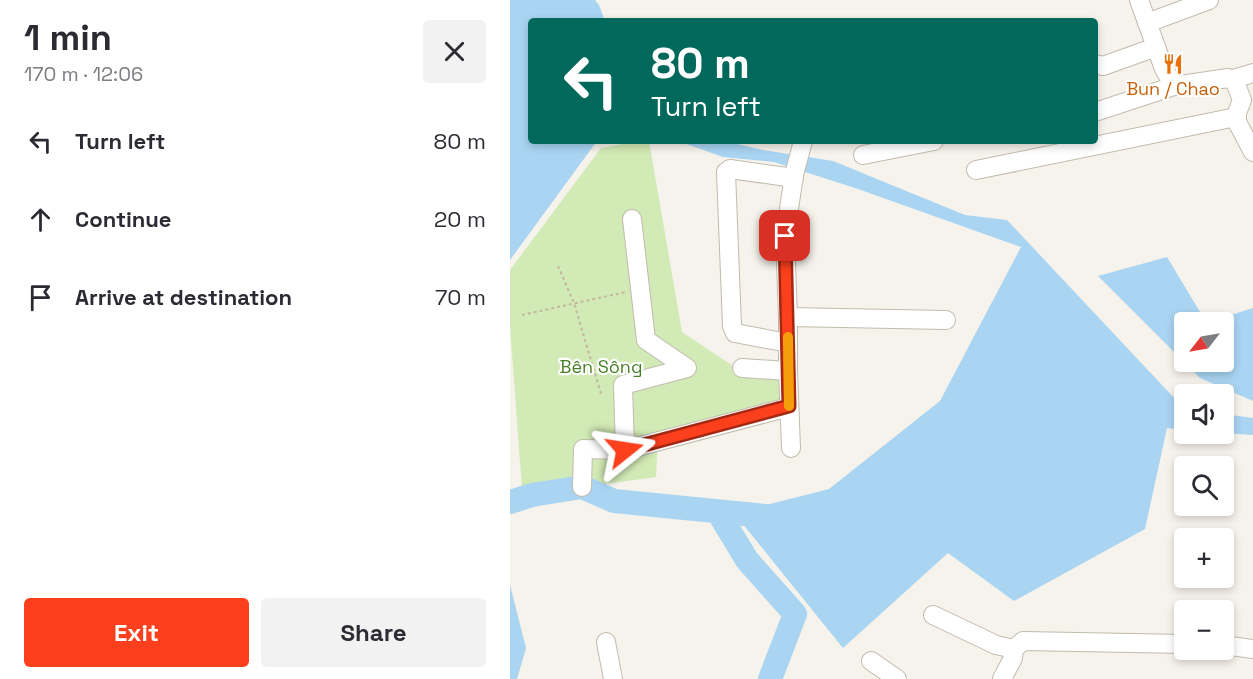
<!DOCTYPE html>
<meta charset="utf-8">
<style>
:root{--surface:#fff;--page:#f2f2f3;--text:#2b2b33;--muted:#7c7c81;--accent:#fc3f1d}
body{margin:0;font-family:"Space Grotesk",sans-serif;background:var(--page);color:var(--text);height:100vh;display:flex;flex-direction:column;font-size:22px;white-space:nowrap}
*{box-sizing:border-box;margin:0}
p{font-size:20px;color:var(--muted)}
.icon{flex:none;width:33px;height:33px;fill:none;stroke:currentColor;stroke-width:2;stroke-linecap:round;stroke-linejoin:round}
.map{position:relative;flex:1;overflow:hidden}
.side{display:flex;flex-direction:column;background:var(--surface);width:510px}
.side>*{flex:none}
.guide{position:absolute;left:18px;top:18px;width:570px;height:126px;border-radius:6px;box-shadow:0 3px 9px #0003;background:#00695c;color:#fff;overflow:hidden}
.needle{width:39px;rotate:239deg}
.tools{position:absolute;left:664px;top:312px;display:grid;gap:12px}
.tools a{display:grid;place-items:center;width:60px;height:60px;border-radius:6px;background:var(--surface);box-shadow:0 3px 9px #0003;font-size:30px}
.pin{position:absolute;display:grid;place-items:center;width:51px;height:51px;color:#fff;margin:-26px;border-radius:12px;box-shadow:0 3px 9px #0006}
.me{position:absolute;width:66px;margin:-33px;rotate:75deg;stroke-linejoin:round;filter:drop-shadow(0 0 4px #0008)}
.turn{display:flex;align-items:center;gap:21px;height:126px;padding:0 24px;font-size:27px}
.turn .icon{width:78px;height:78px;stroke-width:2.5}
.turn b{display:block;font-size:42px;line-height:51px}
.round{display:grid;place-items:center;flex:none;width:63px;height:63px;border-radius:6px;background:var(--page)}
.head{display:flex;align-items:center;justify-content:space-between;height:102px;padding:0 24px}
h1{font-size:36px;font-weight:800;line-height:45px}
.button{display:flex;gap:12px;margin-top:auto;padding:12px 24px}
.button a{flex:1;height:69px;border-radius:6px;background:var(--accent);color:#fff;font-size:24px;font-weight:800;line-height:69px;text-align:center}
.button a+a{background:var(--page);color:var(--text)}
ul{padding:0;list-style:none}
li{display:flex;align-items:center;gap:18px;height:78px;padding:0 24px}
li div{flex:1}
li b{display:block;font-size:22px}
li em{font-style:normal}
main{display:flex;flex:1;min-height:0}
.map>svg:first-child{display:block}
.green{fill:#d2eab5}
.water{fill:#a9d4f2}
.lines{fill:none;stroke-linecap:round;stroke-linejoin:round}
.river{stroke:#a9d4f2;stroke-width:24}
.minor-casing{stroke:#c2bbae;stroke-width:20}
.path{stroke:#c4b79f;stroke-width:2;stroke-dasharray:3 3;stroke-linecap:butt}
.minor{stroke:#fff;stroke-width:18}
.route-casing{stroke:#a42913;stroke-width:15}
.route{stroke:#fc3f1d;stroke-width:10}
.slow{stroke:#f59e0b;stroke-width:10}
.labels{text-anchor:middle;stroke-width:4.5;stroke-linejoin:round;paint-order:stroke}
.food-label{font-size:18px;fill:#c56008;stroke:#fff}
.park-label{font-size:18px;fill:#4a7f2a;stroke:#fff}
</style>
<main>
<section class="side">
<div class="head"><div><h1>1 min</h1><p>170 m · 12:06</p></div><a class="round"><svg class="icon" aria-label="close" viewBox="0 0 24 24"><path d="M6 6l12 12M18 6L6 18"/></svg></a></div>
<ul>
<li><svg class="icon" aria-label="left" viewBox="0 0 24 24"><path d="M17 20v-9H6M10 6l-5 5 5 5"/></svg><div><b>Turn left</b></div><em>80 m</em></li>
<li><svg class="icon" aria-label="ahead" viewBox="0 0 24 24"><path d="M12 20V5M6 11l6-6 6 6"/></svg><div><b>Continue</b></div><em>20 m</em></li>
<li><svg class="icon" aria-label="arrive" viewBox="0 0 24 24"><path d="M6 21V4h12l-3 4 3 4H6"/></svg><div><b>Arrive at destination</b></div><em>70 m</em></li>
</ul>
<div class="button"><a>Exit</a><a>Share</a></div>
</section>
<div class="map">
<svg width="743" height="679" viewBox="0 0 743 679">
<rect width="100%" height="100%" fill="#f6f3ec"/>
<path class="green" d="M129,141H139L172,332L229,370L275,375L276,402L148,435L146,477L72,487L12,489L0,327V270L91,148Z"/>
<g class="water">
<path d="M0,0H85L89,5L95,21H21V141H87L0,260Z"/>
<path d="M168,141H214L253,150L323,161L455,215L497,220L667,401L675,403V430L657,428L635,529L504,601L438,553L333,648L224,513L319,489L430,401L511,247L348,189L264,162L213,157Z"/>
<path d="M657,257L696,322H675V362H714V322H698L743,308V401L690,378L588,276Z"/>
<path d="M714,414L743,418V435L714,433Z"/>
<path d="M0,585L16,648L7,679H0Z"/>
</g>
<g class="lines">
<g class="river">
<path d="M0,502L22,495L72,487L104,501L255,516"/>
<path d="M208,512L237,560L285,614L260,679"/>
</g>
<g class="minor-casing">
<g id="minor">
<path d="M629,0L654,69L664,86L718,78L725,82L732,100L727,113V122L743,152"/>
<path d="M637,23L699,0"/>
<path d="M585,64L593,66L646,47"/>
<path d="M723,79L743,73"/>
<path d="M585,112L664,86"/>
<path d="M353,155L424,141"/>
<path d="M466,170L726,117"/>
<path d="M278,317L436,320"/>
<path d="M278,343L225,333L222,326L216,172L220,169L284,178"/>
<path d="M232,368L278,371L281,448"/>
<path d="M278,371V317L275,236L284,175L293,141"/>
<path d="M115,450L279,407"/>
<path d="M72,487L73,449L115,450L113,385L177,368L136,340L122,219"/>
<path d="M423,615L486,645L504,649L513,641L675,644"/>
<path d="M96,642L103,679"/>
<path d="M714,645L743,649"/>
<path d="M361,661L387,679"/>
<path d="M492,679L503,658L504,649"/>
</g>
</g>
<g class="path">
<path d="M48,266L64,303L91,394"/>
<path d="M12,315L116,292"/>
</g>
<use href="#minor" class="minor"/>
</g>
<g class="lines">
<g class="route-casing">
<path id="route" d="M115,450L279,406L275,236"/>
</g>
<use href="#route" class="route"/>
<path class="slow" d="M278,337L279,406"/>
</g>
<defs>
<g id="restaurant-bare" transform="scale(1.62)"><path d="M-5-6h1v4h1v-4h1v4h1v-4h1v5L-1.5 .5V6h-2V.5L-5-1ZM5-6V6H3V1.5H1.5Q1.5-4 5-6Z" fill="#e8710a" stroke="#fff" stroke-width="2.5" paint-order="stroke"/></g>
</defs>
<g fill-rule="evenodd">
<use href="#restaurant-bare" x="663" y="64"/>
</g>
<g class="labels">
<g class="food-label">
<text x="663" y="95">Bun / Chao</text>
</g>
<g class="park-label">
<text x="91" y="373">Bên Sông</text>
</g>
</g>
</svg>
<div class="tools">
<a><svg class="needle" viewBox="-14 -14 28 28"><path d="M0-13l5 13h-10z" fill="#e53935"/><path d="M0 13l5-13h-10z" fill="#7c7c81"/></svg></a>
<a><svg class="icon" aria-label="sound" viewBox="0 0 24 24"><path d="M4 9h4l5-4v14l-5-4H4zM17 9q2 3 0 6"/></svg></a>
<a><svg class="icon" aria-label="search" viewBox="0 0 24 24"><circle cx="10" cy="10" r="6"/><path d="M15 15l6 6"/></svg></a>
<a>+</a>
<a>−</a>
</div>
<div class="pin" style="left:275px;top:236px;background:#d93025"><svg class="icon" aria-label="arrive" viewBox="0 0 24 24"><path d="M6 21V4h12l-3 4 3 4H6"/></svg></div>
<svg class="me" style="left:115px;top:450px" viewBox="-20 -20 40 40"><path d="M0-17L14 15 0 8-14 15z" fill="#fc3f1d" stroke="#fff" stroke-width="4"/></svg>
<div class="guide">
<div class="turn"><svg class="icon" aria-label="left" viewBox="0 0 24 24"><path d="M17 20v-9H6M10 6l-5 5 5 5"/></svg><div><b>80 m</b>Turn left</div></div>
</div>
</div>
</main>
